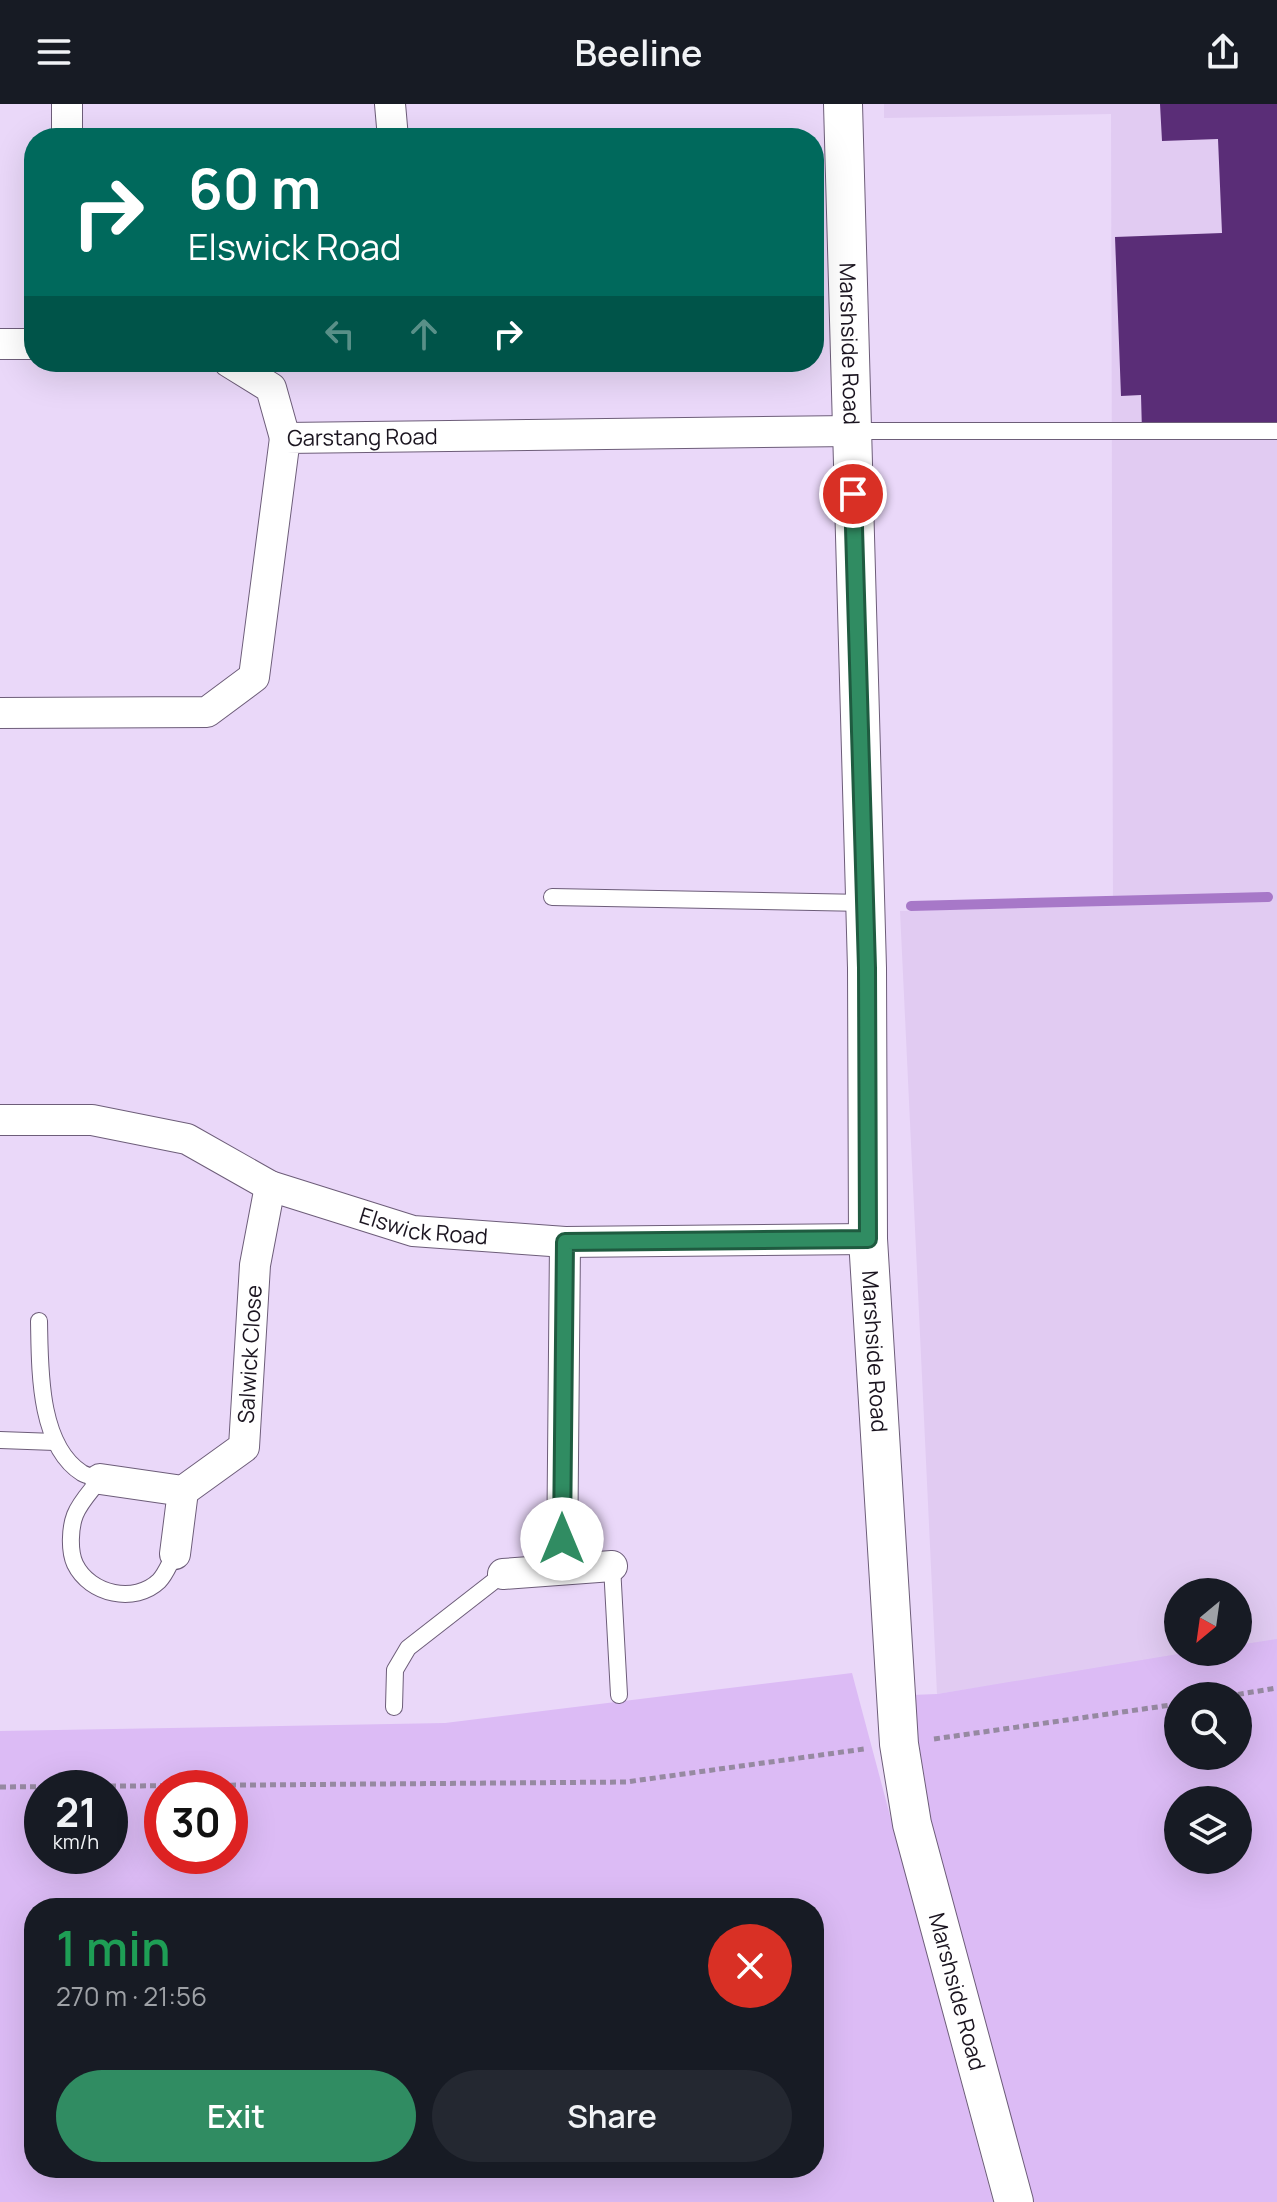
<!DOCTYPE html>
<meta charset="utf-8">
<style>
:root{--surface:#171b24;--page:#242831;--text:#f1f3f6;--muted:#9ea1a6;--accent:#308c62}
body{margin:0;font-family:Manrope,sans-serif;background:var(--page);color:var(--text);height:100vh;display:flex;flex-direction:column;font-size:30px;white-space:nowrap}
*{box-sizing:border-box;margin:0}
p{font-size:26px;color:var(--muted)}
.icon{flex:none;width:44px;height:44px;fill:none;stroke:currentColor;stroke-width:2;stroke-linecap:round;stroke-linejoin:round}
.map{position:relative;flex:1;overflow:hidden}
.drawer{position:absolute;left:24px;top:1794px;width:800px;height:280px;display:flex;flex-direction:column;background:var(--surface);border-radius:32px;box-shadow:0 8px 32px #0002}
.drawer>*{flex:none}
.guide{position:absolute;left:24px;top:24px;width:800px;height:244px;border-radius:32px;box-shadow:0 8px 32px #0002;background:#00695c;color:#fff;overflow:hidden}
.needle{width:52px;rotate:209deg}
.fabs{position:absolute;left:1164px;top:1474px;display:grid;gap:16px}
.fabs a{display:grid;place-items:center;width:88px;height:88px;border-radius:50%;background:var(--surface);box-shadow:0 8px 32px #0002;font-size:40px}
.speed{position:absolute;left:24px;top:1666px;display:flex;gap:16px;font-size:40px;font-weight:700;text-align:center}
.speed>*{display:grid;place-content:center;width:104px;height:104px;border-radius:50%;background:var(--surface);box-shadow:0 8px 32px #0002;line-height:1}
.speed small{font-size:20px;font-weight:400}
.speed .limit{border:12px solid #d22;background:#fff;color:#111}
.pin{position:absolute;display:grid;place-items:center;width:68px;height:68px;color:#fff;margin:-34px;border:4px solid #fff;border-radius:50%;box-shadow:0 2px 8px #0007}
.me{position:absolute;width:88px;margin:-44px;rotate:0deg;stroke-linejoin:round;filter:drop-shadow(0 0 6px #0008)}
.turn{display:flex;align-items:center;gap:28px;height:168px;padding:0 32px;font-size:36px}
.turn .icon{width:104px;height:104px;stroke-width:2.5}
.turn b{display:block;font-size:56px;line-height:68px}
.lanes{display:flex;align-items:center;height:76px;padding:0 32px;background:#0003;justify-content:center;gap:40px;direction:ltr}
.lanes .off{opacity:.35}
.round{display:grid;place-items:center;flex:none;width:84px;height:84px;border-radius:42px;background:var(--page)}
.summary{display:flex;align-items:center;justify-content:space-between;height:136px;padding:0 32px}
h1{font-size:48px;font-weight:600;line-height:60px;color:#1e9e55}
.primary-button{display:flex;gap:16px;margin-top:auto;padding:16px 32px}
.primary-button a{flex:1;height:92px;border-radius:48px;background:var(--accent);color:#fff;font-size:32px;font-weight:600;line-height:92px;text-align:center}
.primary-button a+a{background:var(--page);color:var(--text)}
header{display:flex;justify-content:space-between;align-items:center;height:104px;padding:0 32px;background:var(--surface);font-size:36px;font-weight:600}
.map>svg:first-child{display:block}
.built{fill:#e1cbf2}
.green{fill:#dcbbf5;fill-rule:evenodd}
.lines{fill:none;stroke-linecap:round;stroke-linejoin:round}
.stream{stroke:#a778c8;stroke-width:10}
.building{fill:#5a2d77}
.service-casing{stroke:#6d5d79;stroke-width:18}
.minor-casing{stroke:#6d5d79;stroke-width:32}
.tertiary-casing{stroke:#6d5d79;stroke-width:40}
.path{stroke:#9689a1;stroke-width:5;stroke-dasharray:6 4;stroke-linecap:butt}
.service{stroke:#fff;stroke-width:16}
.minor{stroke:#fff;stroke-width:30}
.tertiary{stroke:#fff;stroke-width:38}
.route-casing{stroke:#1f5b40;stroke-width:20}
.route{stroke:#308c62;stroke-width:14}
.labels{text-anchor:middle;stroke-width:8;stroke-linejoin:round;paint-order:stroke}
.street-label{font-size:22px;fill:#1b1520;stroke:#ead8f9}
</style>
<header><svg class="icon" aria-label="menu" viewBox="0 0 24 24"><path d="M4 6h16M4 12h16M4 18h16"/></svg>Beeline<svg class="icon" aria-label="share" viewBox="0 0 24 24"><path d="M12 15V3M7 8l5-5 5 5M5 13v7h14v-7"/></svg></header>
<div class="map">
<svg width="1277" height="2098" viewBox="0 0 1277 2098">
<rect width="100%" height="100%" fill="#ead8f9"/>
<path class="built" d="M884,0H1277V1536L1238,1542V1488H1178V1548H1202L937,1590L900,807L1113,802L1111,10L884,14Z"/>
<g class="green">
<path d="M1277,1535V2098H1031L932,1721L911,1591L937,1590L1190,1548H1238V1541ZM1178,1592H1238V1652H1178ZM1178,1696H1238V1756H1178Z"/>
<path d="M852,1569L993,2098H0V1627L445,1619ZM42,1684H110V1752H42ZM162,1684H230V1752H162ZM34,1804H814V2064H34Z"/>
</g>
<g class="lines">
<path class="stream" d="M911,802L1268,793"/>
</g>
<path class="building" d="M1160,0H1277V323L1142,328L1141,291L1121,292L1115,133L1222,129L1218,35L1162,37Z"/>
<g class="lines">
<g class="service-casing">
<g id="service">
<path d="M851,327H1277"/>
<path d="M552,793L865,799"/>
<path d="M39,1217C40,1263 38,1341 82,1369C87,1372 95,1373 100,1375C92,1386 80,1398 75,1411C70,1424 69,1447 75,1460C90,1491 135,1500 159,1477C166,1470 170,1458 175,1450"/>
<path d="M0,1336L55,1338"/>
<path d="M612,1462L619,1591"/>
<path d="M394,1603L395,1566L408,1544L503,1470"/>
</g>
</g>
<g class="minor-casing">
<g id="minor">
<path d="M390,0L393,34"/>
<path d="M67,34V0"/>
<path d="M0,240H34"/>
<path d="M229,258L271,284L285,334"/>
<path id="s1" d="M0,609L207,608L254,573L285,334L851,327"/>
<path id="s2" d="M0,1016H92L187,1035L270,1082L413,1127L565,1138L868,1135"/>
<path id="s3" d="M100,1375L183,1387L244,1343L255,1161L270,1082"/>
<path d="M175,1450L183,1387"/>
<path d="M562,1464L565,1138"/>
<path d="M503,1470L612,1462"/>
</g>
</g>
<g class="tertiary-casing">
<g id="tertiary">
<path id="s4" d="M843,0L867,864L868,1135L899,1640L912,1720L1014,2098"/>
</g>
</g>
<g class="path">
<path d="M1228,1592L1277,1584"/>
<path d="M934,1635L1178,1600"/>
<path d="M0,1683L626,1678L864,1645"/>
</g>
<use href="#service" class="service"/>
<use href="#minor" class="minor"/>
<use href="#tertiary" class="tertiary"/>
</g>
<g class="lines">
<g class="route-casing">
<path id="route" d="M562,1435L565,1138L868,1135L867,864L853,390"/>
</g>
<use href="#route" class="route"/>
</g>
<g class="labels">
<g class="street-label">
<text dy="8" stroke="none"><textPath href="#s4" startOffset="240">Marshside Road</textPath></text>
<text dy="8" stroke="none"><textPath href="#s1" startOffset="584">Garstang Road</textPath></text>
<text dy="8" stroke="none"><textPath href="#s2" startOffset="444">Elswick Road</textPath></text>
<text dy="8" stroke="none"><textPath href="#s4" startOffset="1248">Marshside Road</textPath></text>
<text dy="8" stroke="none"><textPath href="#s3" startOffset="252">Salwick Close</textPath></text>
<text dy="8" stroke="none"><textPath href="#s4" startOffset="1896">Marshside Road</textPath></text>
</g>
</g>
</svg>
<div class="fabs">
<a><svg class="needle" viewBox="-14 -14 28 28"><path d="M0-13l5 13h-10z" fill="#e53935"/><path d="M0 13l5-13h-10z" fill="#9ea1a6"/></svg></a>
<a><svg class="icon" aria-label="search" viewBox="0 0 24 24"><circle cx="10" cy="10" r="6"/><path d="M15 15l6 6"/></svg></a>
<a><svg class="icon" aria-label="layers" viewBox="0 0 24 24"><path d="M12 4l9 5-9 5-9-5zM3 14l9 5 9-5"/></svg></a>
</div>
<div class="speed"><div>21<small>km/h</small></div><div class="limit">30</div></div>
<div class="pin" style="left:853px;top:390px;background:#d93025"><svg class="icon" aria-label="arrive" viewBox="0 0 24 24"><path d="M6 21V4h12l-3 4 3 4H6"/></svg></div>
<svg class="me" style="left:562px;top:1435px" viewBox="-20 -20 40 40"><circle r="19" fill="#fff"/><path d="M0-13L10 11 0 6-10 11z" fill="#308c62"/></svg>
<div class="guide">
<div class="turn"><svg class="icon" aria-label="right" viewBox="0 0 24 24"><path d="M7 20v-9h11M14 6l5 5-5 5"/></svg><div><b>60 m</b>Elswick Road</div></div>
<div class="lanes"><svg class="icon off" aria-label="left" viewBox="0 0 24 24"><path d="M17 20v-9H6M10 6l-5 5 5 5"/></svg><svg class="icon off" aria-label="ahead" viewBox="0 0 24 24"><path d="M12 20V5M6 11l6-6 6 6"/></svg><svg class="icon" aria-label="right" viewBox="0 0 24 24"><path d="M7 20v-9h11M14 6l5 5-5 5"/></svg></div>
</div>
<section class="drawer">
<div class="summary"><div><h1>1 min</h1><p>270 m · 21:56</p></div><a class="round" style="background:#d93025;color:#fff"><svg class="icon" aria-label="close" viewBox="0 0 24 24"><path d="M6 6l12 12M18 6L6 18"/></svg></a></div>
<div class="primary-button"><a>Exit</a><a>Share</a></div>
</section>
</div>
